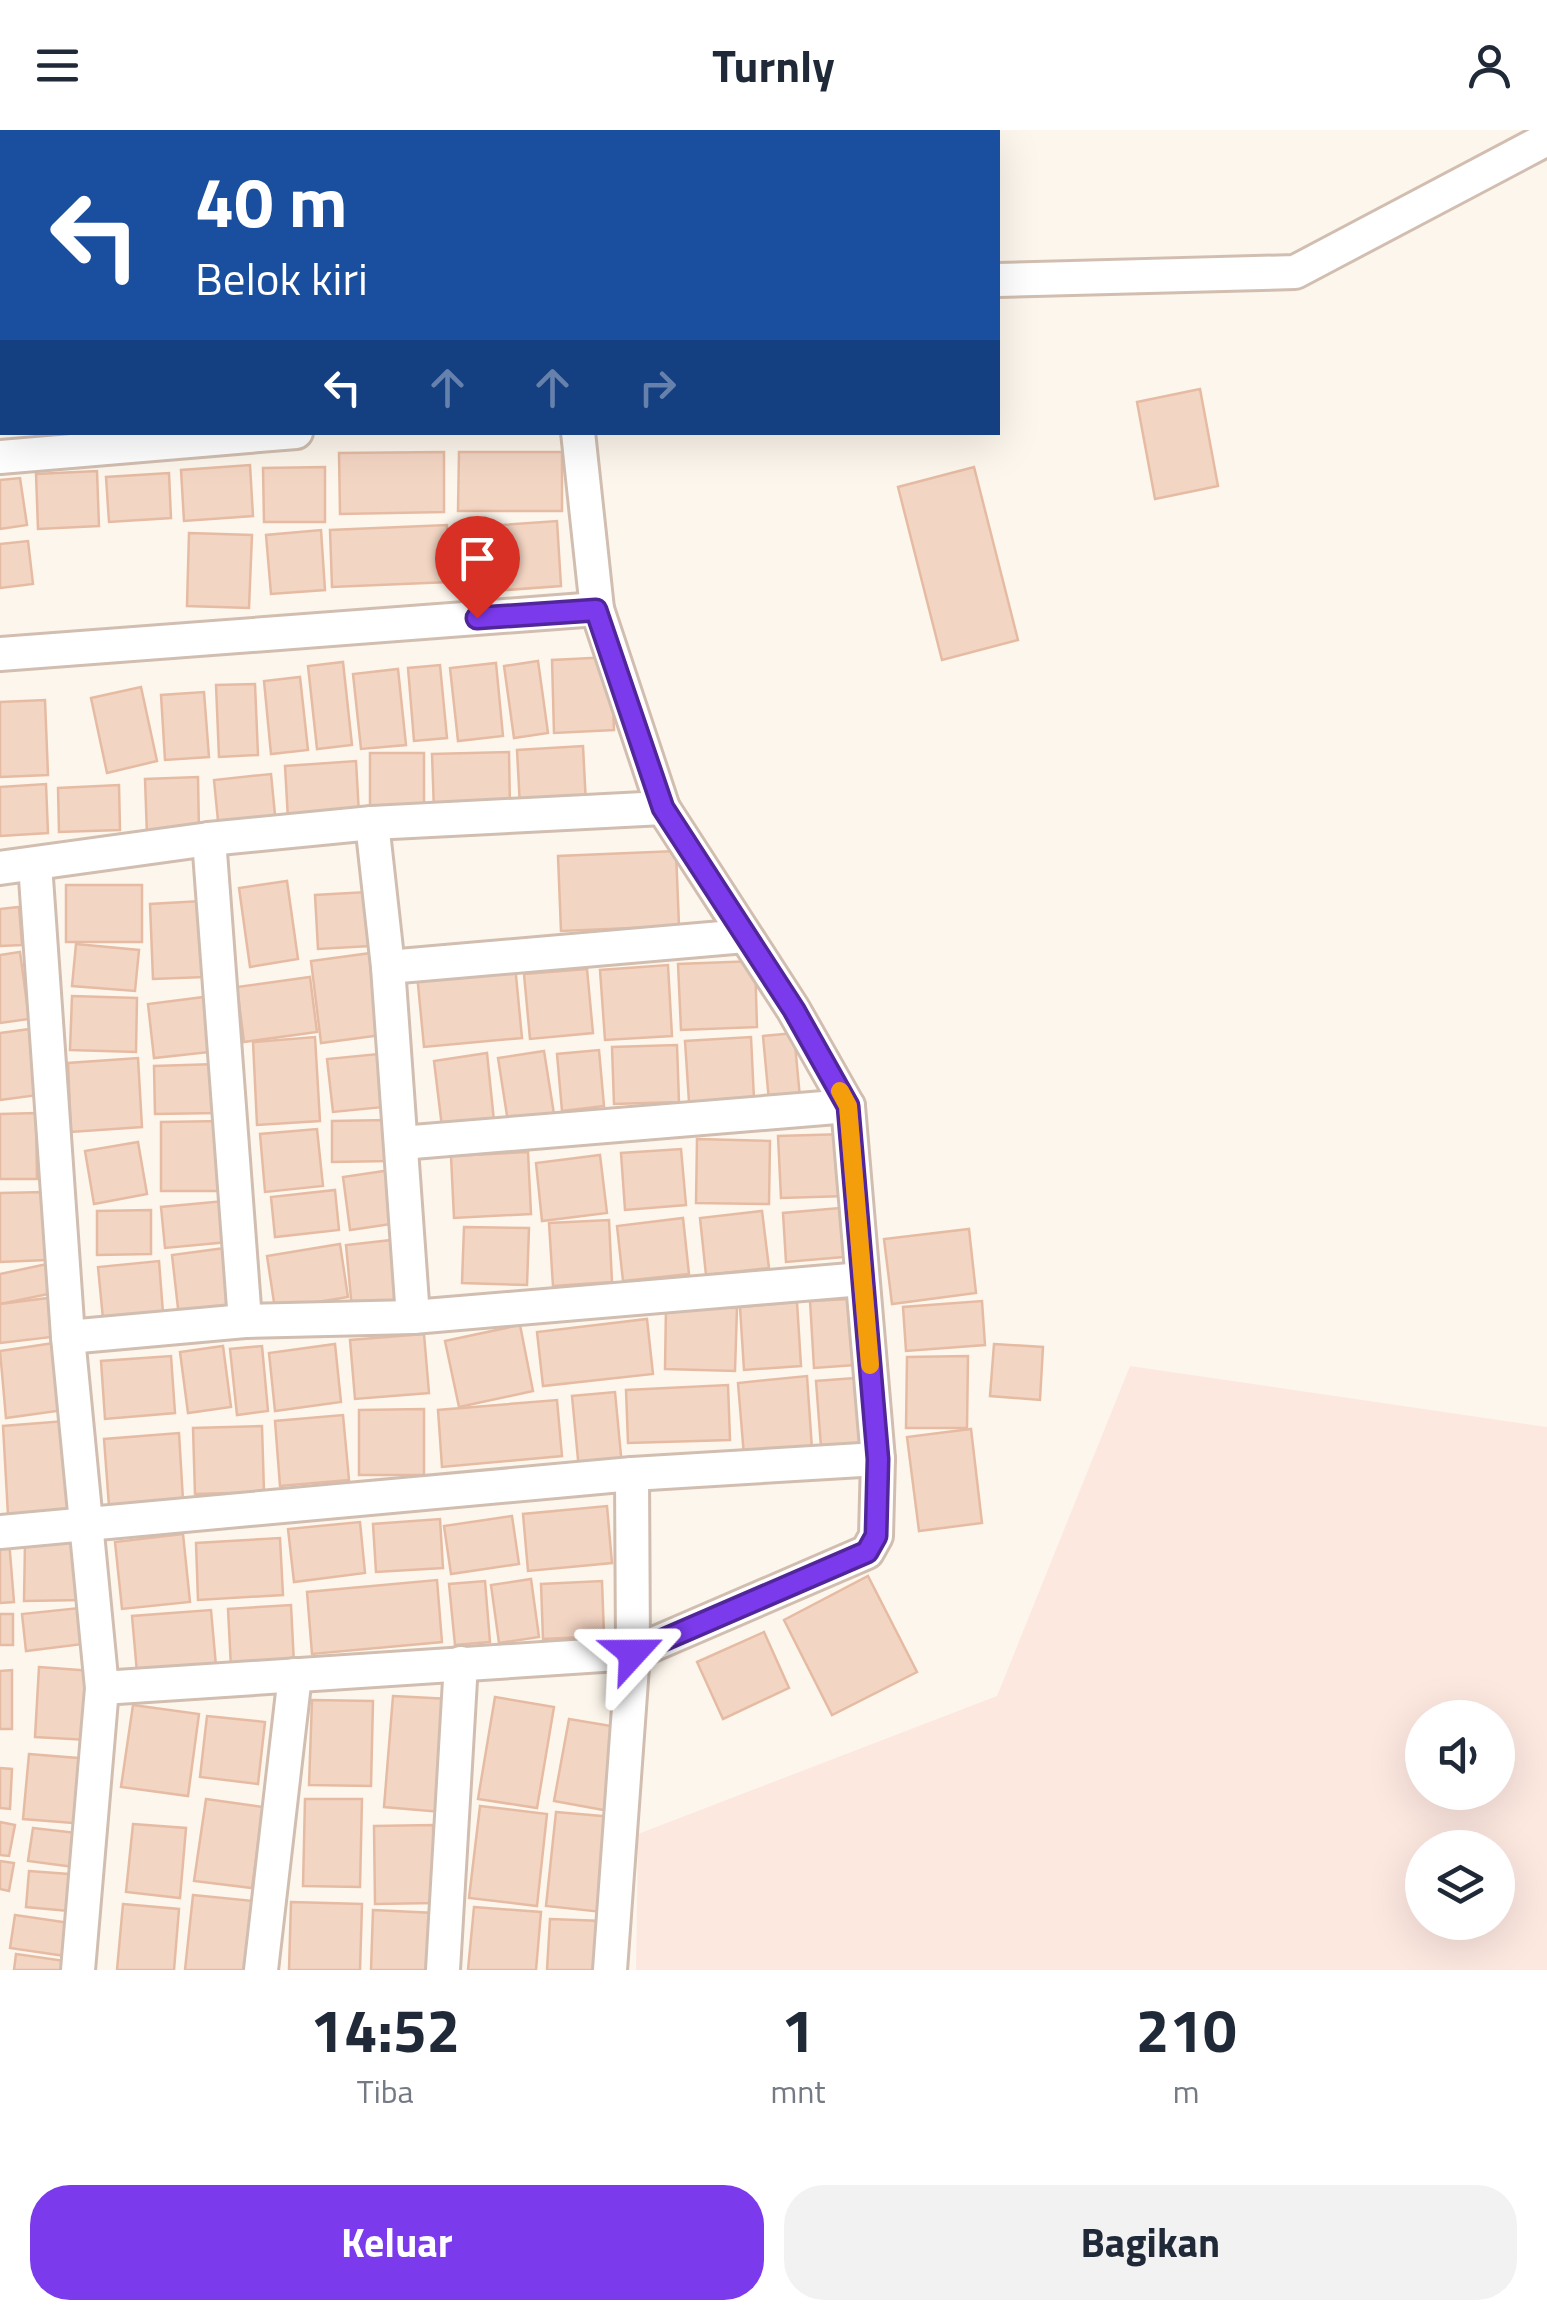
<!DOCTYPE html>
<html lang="id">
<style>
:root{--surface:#fff;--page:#f2f2f3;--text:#1f2937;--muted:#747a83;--accent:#7c3aed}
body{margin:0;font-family:"Titillium Web",sans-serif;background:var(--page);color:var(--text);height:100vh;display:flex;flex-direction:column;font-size:38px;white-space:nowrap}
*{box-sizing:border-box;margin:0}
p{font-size:32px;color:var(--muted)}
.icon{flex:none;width:55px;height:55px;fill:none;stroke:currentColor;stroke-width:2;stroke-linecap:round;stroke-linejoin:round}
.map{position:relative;height:1840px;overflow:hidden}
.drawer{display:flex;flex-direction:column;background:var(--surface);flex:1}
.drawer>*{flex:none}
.guide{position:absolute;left:0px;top:0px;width:1000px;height:305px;box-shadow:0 10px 40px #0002;background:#1a4fa0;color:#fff;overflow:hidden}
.tools{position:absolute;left:1405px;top:1570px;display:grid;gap:20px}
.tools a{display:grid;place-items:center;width:110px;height:110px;border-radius:50%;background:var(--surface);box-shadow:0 10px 40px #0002;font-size:50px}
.pin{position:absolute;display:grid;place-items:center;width:85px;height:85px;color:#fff;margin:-102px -42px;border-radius:50% 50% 50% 0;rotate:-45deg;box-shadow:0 0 10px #0007}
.pin .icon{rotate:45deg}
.me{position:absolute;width:110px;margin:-55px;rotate:66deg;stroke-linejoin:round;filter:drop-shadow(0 0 8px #0008)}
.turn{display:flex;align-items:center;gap:35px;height:210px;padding:0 30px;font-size:45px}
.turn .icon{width:130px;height:130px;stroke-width:2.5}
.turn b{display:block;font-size:70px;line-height:85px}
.lanes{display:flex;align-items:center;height:95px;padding:0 30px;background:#0003;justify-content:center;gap:50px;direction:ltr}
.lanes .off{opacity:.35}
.eta{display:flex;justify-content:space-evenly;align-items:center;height:170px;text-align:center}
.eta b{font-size:60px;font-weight:700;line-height:70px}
.primary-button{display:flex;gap:20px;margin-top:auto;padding:20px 30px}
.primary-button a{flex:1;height:115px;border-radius:40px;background:var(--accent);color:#fff;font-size:40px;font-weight:700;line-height:115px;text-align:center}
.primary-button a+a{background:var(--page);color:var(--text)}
header{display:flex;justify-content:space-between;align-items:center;height:130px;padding:0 30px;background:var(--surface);font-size:45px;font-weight:700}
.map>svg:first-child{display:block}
.commercial{fill:#fde8e0;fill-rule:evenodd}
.building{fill:#f3d5c3;stroke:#e6bba3;stroke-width:2.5}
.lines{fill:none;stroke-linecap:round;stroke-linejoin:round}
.street-casing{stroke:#d1beb0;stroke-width:38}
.street{stroke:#fff;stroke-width:32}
.route-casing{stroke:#51269a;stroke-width:25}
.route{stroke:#7c3aed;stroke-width:18}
.slow{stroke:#f59e0b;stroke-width:18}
</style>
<header><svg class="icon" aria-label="menu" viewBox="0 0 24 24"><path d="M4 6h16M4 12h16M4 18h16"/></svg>Turnly<svg class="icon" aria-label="person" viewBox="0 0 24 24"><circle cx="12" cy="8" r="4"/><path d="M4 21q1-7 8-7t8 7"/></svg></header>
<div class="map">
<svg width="1547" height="1840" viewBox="0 0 1547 1840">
<rect width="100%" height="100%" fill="#fdf6ec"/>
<path class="commercial" d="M1130,1236L1547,1297V1840H636L638,1704L997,1566ZM1422,1588H1498V1662H1422ZM1422,1718H1498V1792H1422Z"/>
<g class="building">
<path d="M1200,259L1218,356L1155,369L1137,272Z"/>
<path d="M444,322V382L340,384L339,323Z"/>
<path d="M459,322H562V381H458Z"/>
<path d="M250,335L253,386L184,391L181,340Z"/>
<path d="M325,337V392H264L263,338Z"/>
<path d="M974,337L1018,510L942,530L898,357Z"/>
<path d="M97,341L99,396L38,399L36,344Z"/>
<path d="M169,343L171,388L109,392L106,347Z"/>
<path d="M20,348L27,395L0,399V350Z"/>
<path d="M557,391L561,456L479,462L475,397Z"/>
<path d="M447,395L449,452L332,457L330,400Z"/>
<path d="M321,400L325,460L271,464L266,405Z"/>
<path d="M189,403L252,405L249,478L187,476Z"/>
<path d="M28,411L33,454L0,458V414Z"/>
<path d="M611,527L614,600L554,603L552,530Z"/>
<path d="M538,531L548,603L514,608L504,536Z"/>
<path d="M343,532L352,615L317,619L308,536Z"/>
<path d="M496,533L503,606L458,611L450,538Z"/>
<path d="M440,535L447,608L414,611L408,538Z"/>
<path d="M398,539L406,615L361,619L353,544Z"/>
<path d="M300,547L308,620L271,624L264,551Z"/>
<path d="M255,554L258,625L219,627L216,555Z"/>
<path d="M141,557L157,631L107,643L91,568Z"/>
<path d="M204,562L209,627L165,630L161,565Z"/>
<path d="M45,570L48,645L0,647V572Z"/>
<path d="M583,616L586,674L520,677L517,620Z"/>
<path d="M509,622L510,679L434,681L432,624Z"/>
<rect x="370" y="623" width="54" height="60"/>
<path d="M356,631L359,684L288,689L285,636Z"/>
<path d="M271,644L276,695L219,701L214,650Z"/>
<path d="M198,647L199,703L147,705L145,649Z"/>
<path d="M46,654L48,703L0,706V657Z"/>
<path d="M119,655L120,700L59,702L58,658Z"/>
<path d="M676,721L679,796L561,801L558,726Z"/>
<path d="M287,751L298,829L250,837L239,758Z"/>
<rect x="66" y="755" width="76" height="57"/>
<path d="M367,762L370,816L318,819L315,765Z"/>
<path d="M201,771L204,847L153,849L150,774Z"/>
<path d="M19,777L22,815L0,816V779Z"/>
<path d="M76,814L139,820L135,861L72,856Z"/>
<path d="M20,822L29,889L0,893V825Z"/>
<path d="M371,823L382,905L321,913L311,831Z"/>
<path d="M755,831L757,897L681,900L678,834Z"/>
<path d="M515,835L522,908L424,917L417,844Z"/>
<path d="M668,835L672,906L605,910L600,840Z"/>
<path d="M587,839L593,903L530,909L524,844Z"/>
<path d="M310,847L317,902L244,912L237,857Z"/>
<path d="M72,866L137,868L136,922L70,920Z"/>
<path d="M204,867L210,922L154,928L148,874Z"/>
<path d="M30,899L38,965L0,970V903Z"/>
<path d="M794,903L800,968L769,971L763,906Z"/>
<path d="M315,907L320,991L257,995L253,912Z"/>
<path d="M751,907L754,969L689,972L685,911Z"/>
<path d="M677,915L679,972L614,974L612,917Z"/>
<path d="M599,920L604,976L562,981L557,924Z"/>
<path d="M544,921L554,984L508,992L498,928Z"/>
<path d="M487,923L494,991L442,997L434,931Z"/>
<path d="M378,924L384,977L333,982L327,929Z"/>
<path d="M138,928L142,997L71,1002L68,933Z"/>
<path d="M216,934L217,983L155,984L154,936Z"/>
<path d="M36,983L37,1049H0V984Z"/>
<path d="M389,990V1031L332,1032V991Z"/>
<path d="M223,991V1061H161V992Z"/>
<path d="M317,999L323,1056L265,1062L260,1004Z"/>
<path d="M845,1004L847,1066L781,1068L778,1006Z"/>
<path d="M697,1009L770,1011L769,1074L696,1073Z"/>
<path d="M138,1012L147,1064L94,1074L85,1021Z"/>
<path d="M681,1019L686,1075L625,1080L621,1023Z"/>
<path d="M528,1022L531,1084L454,1088L451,1026Z"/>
<path d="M600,1025L607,1083L542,1091L536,1033Z"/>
<path d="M391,1040L398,1093L350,1100L343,1047Z"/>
<path d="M335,1060L339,1100L275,1107L271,1067Z"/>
<path d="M44,1062L46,1130L0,1132V1063Z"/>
<path d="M224,1071L228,1112L165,1118L161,1077Z"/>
<path d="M851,1077L855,1126L786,1132L783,1083Z"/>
<path d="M151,1080V1124L97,1125V1081Z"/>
<path d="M762,1081L769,1138L706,1145L700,1088Z"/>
<path d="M683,1088L689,1144L623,1151L617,1096Z"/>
<path d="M609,1090L612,1152L553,1156L549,1093Z"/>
<path d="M464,1097L529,1098L527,1155L462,1153Z"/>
<path d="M969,1099L976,1163L892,1174L884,1109Z"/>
<path d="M392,1110L399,1174L352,1179L346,1115Z"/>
<path d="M340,1114L348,1167L275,1179L267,1126Z"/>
<path d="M225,1118L233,1180L179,1187L172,1125Z"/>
<path d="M159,1131L163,1183L103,1189L98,1137Z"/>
<path d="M47,1134L53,1163L0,1174V1144Z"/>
<path d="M56,1167L60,1206L0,1213V1174Z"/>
<path d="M851,1169L855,1235L814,1238L810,1171Z"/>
<path d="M982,1171L985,1215L906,1221L903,1177Z"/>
<path d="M797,1172L801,1236L744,1240L740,1177Z"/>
<path d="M666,1176L737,1178L735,1241L665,1239Z"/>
<path d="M647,1189L653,1244L543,1256L537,1202Z"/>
<path d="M520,1195L533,1261L459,1277L445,1211Z"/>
<path d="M424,1204L429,1263L355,1269L350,1210Z"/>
<path d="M54,1213L64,1280L6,1288L0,1221Z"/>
<path d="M335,1214L341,1272L275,1281L269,1223Z"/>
<path d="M994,1214L1043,1217L1040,1270L990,1266Z"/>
<path d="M223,1216L231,1277L188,1283L180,1222Z"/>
<path d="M262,1216L268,1281L237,1285L230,1219Z"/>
<path d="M171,1226L175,1283L105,1289L101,1231Z"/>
<path d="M968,1226L967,1298H906L907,1227Z"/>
<path d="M807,1246L812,1319L744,1326L738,1253Z"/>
<path d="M868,1247L872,1314L821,1317L816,1251Z"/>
<path d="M728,1255L730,1310L628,1313L626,1260Z"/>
<path d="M615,1262L622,1336L579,1340L572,1266Z"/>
<path d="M557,1270L562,1326L442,1337L438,1280Z"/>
<path d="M424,1279V1345H359V1280Z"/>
<path d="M343,1285L349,1350L280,1356L275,1291Z"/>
<path d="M65,1291L71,1380L8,1385L3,1296Z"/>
<path d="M262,1296L264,1362L195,1364L193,1298Z"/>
<path d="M971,1299L982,1393L919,1401L907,1307Z"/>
<path d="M179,1303L183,1370L109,1376L104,1309Z"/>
<path d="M607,1376L612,1433L528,1441L523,1384Z"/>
<path d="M512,1386L519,1434L451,1444L444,1396Z"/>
<path d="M440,1389L443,1438L376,1442L373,1394Z"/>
<path d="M360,1392L365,1443L294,1452L288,1399Z"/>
<path d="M183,1404L190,1472L122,1479L115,1412Z"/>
<path d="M280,1408L283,1465L198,1470L196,1413Z"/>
<path d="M9,1410L14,1472L0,1473V1411Z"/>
<path d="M82,1412L83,1470L24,1471L25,1413Z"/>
<path d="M868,1446L917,1542L832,1585L784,1490Z"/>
<path d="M531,1449L539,1507L499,1513L491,1455Z"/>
<path d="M437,1450L442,1512L312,1524L307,1462Z"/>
<path d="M485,1451L490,1512L455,1515L449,1454Z"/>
<path d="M602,1451L604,1506L543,1509L541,1454Z"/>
<path d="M291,1475L294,1534L231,1538L228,1479Z"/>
<path d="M79,1478L83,1514L26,1521L22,1484Z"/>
<path d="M211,1480L217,1547L138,1554L132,1486Z"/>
<rect x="0" y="1484" width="13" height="31"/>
<path d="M764,1502L789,1558L723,1589L697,1532Z"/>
<path d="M39,1537L92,1541L88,1610L35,1607Z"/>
<path d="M12,1540V1599H0V1541Z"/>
<path d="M393,1566L450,1569L441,1682L384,1677Z"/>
<path d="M495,1567L554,1577L537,1678L478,1669Z"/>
<path d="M312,1570L373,1571L371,1656L309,1655Z"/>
<path d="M133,1575L199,1584L188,1666L121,1657Z"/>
<path d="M207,1586L265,1592L258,1654L200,1647Z"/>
<path d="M569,1589L623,1598L609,1681L554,1671Z"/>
<path d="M29,1624L90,1629L85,1694L23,1689Z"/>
<path d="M0,1638L12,1639L10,1679L0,1678Z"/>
<path d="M206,1669L263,1677L252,1758L194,1751Z"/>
<path d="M305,1669H362L360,1757L303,1756Z"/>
<path d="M480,1676L547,1684L537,1776L469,1768Z"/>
<path d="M556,1682L613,1687L602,1782L546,1776Z"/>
<path d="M0,1692L15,1695L9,1726L0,1725Z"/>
<path d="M133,1694L186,1698L180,1768L126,1762Z"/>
<path d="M433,1695L434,1773L375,1774L374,1696Z"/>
<path d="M33,1698L86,1704L82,1738L28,1731Z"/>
<path d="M0,1731L14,1733L9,1761L0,1759Z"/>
<path d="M29,1741L82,1745L79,1782L26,1777Z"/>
<path d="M193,1765L254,1771L248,1840H185Z"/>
<path d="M291,1772L362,1774L360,1840H289Z"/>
<path d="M123,1774L179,1779L174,1840H117Z"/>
<path d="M474,1777L541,1782L536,1840H468Z"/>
<path d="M373,1780L435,1783L432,1840H371Z"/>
<path d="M15,1785L77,1794L72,1827L10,1818Z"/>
<path d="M550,1789L603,1791L600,1840H547Z"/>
<path d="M16,1824L72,1832L71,1840H14Z"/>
</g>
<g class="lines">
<g class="street-casing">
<g id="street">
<path d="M373,0L374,2"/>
<path d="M998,150L1295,142L1547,9"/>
<path d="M0,327L296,302"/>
<path d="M0,524L597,479"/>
<path d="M372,693L388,837L413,1187"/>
<path d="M209,709L245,1191"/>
<path d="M35,734L68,1207L102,1558L78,1840"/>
<path d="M0,738L209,709L372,693L663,678"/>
<path d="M388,837L745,806"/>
<path d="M401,1013L848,976"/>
<path d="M68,1207L245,1191L413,1187L862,1149"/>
<path d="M0,1402L632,1344L878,1329"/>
<path d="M102,1558L633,1523L867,1422L876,1406L878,1329L848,976L793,879L663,678L597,479L578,302"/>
<path d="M261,1840L295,1545"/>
<path d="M443,1840L461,1533"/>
<path d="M610,1840L633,1523L632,1344"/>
</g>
</g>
<use href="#street" class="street"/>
</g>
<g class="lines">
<g class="route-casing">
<path id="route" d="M477,488L596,480L663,678L794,880L848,976L878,1329L876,1406L867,1422L633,1523"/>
</g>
<use href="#route" class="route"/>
<path class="slow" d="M840,961L848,976L870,1235"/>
</g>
</svg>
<div class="tools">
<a><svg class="icon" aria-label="sound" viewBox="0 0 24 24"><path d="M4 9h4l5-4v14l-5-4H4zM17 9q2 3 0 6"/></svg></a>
<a><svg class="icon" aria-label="layers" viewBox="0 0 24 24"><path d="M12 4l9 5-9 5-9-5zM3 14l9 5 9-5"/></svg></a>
</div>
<div class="pin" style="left:477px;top:488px;background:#d93025"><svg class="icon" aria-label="arrive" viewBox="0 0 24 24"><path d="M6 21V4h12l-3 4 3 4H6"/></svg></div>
<svg class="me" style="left:633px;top:1523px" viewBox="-20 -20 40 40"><path d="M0-17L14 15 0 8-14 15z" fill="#7c3aed" stroke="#fff" stroke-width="4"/></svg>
<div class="guide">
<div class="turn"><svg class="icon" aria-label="left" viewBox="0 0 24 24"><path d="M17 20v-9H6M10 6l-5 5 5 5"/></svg><div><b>40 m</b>Belok kiri</div></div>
<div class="lanes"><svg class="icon" aria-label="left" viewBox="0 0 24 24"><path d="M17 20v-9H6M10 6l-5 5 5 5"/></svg><svg class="icon off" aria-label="ahead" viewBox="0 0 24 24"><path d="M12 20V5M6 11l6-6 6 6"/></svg><svg class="icon off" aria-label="ahead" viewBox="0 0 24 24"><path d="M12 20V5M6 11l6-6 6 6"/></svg><svg class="icon off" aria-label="right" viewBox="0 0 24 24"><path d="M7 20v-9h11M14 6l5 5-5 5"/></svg></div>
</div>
</div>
<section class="drawer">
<div class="eta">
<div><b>14:52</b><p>Tiba</p></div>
<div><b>1</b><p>mnt</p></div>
<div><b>210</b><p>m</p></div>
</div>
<div class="primary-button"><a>Keluar</a><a>Bagikan</a></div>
</section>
